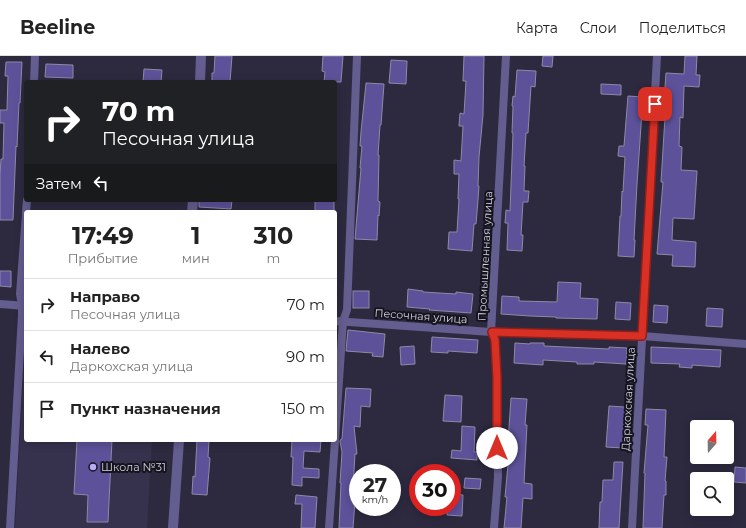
<!DOCTYPE html>
<html lang="ru">
<meta charset="utf-8">
<style>
:root{--surface:#fff;--page:#f6f6f6;--text:#222;--muted:#767676;--line:#e0e0e0}
body{margin:0;font-family:Montserrat,sans-serif;background:var(--page);color:var(--text);height:100vh;display:flex;flex-direction:column;font-size:15px;white-space:nowrap}
*{box-sizing:border-box;margin:0}
p{font-size:13px;color:var(--muted)}
.icon{flex:none;width:22px;height:22px;fill:none;stroke:currentColor;stroke-width:2;stroke-linecap:round;stroke-linejoin:round}
.map{position:relative;flex:1;overflow:hidden}
.side{position:absolute;left:24px;top:154px;width:313px;height:232px;display:flex;flex-direction:column;background:var(--surface);border-radius:4px;box-shadow:0 2px 10px #0003}
.side>*{flex:none}
.guide{position:absolute;left:24px;top:24px;width:313px;height:122px;border-radius:4px;box-shadow:0 2px 10px #0003;background:#202124;color:#fff;overflow:hidden}
.needle{width:26px;rotate:20deg}
.tools{position:absolute;left:690px;top:364px;display:grid;gap:8px}
.tools a{display:grid;place-items:center;width:44px;height:44px;border-radius:4px;background:var(--surface);box-shadow:0 2px 10px #0003;font-size:20px}
.speed{position:absolute;left:349px;top:408px;display:flex;gap:8px;font-size:20px;font-weight:700;text-align:center}
.speed>*{display:grid;place-content:center;width:52px;height:52px;border-radius:50%;background:var(--surface);box-shadow:0 2px 10px #0003;line-height:1}
.speed small{font-size:10px;font-weight:400}
.speed .limit{border:6px solid #d22;background:#fff;color:#111}
.pin{position:absolute;display:grid;place-items:center;width:34px;height:34px;color:#fff;margin:-17px;border-radius:8px;box-shadow:0 2px 6px #0006}
.me{position:absolute;width:44px;margin:-22px;rotate:0deg;stroke-linejoin:round;filter:drop-shadow(0 0 3px #0008)}
.turn{display:flex;align-items:center;gap:14px;height:84px;padding:0 12px;font-size:18px}
.turn .icon{width:52px;height:52px;stroke-width:2.5}
.turn b{display:block;font-size:28px;line-height:34px}
.then{display:flex;align-items:center;height:38px;padding:0 12px;background:#0003;gap:8px;font-size:15px}
.eta{display:flex;justify-content:space-evenly;align-items:center;height:68px;text-align:center}
.eta b{font-size:24px;font-weight:700;line-height:28px}
ul{padding:0;list-style:none}
li{display:flex;align-items:center;gap:12px;height:52px;padding:0 12px;border-top:1px solid var(--line)}
li div{flex:1}
li b{display:block;font-size:15px}
li em{font-style:normal}
header{display:flex;align-items:center;gap:24px;box-sizing:border-box;height:56px;padding:0 20px;background:var(--surface);border-bottom:1px solid var(--line)}
header strong{font-size:19px}
nav{display:flex;gap:22px;margin-inline-start:auto;font-size:14px}
.map>svg:first-child{display:block}
.built{fill:#36324e}
.building{fill:#5d5199;stroke:#8d8aa5}
.lines{fill:none;stroke-linecap:round;stroke-linejoin:round}
.minor{stroke:#645d8f;stroke-width:8}
.tertiary{stroke:#645d8f;stroke-width:10}
.route-casing{stroke:#8d1f18;stroke-width:10}
.route{stroke:#d93025;stroke-width:7}
.poi-dot{fill:#b6acf8;stroke:#15141e;stroke-width:1.5}
.labels{text-anchor:middle;stroke-width:4;stroke-linejoin:round;paint-order:stroke}
.street-label{font-size:11px;fill:#d1d0de;stroke:#15141e}
.poi-label{font-size:11px;fill:#d1d0de;stroke:#15141e;text-anchor:start}
</style>
<header>
<strong>Beeline</strong>
<nav><a>Карта</a><a>Слои</a><a>Поделиться</a></nav>
</header>
<div class="map">
<svg width="746" height="472" viewBox="0 0 746 472">
<rect width="100%" height="100%" fill="#2d2a40"/>
<path class="built" d="M26,276V384H152L147,472H15Z"/>
<g class="building">
<path d="M215,0H232L230,26H212V17H214Z"/>
<path d="M323,0H343L341,26H324L325,16L322,15Z"/>
<path d="M464,0H484L483,59L479,101L478,130H479L478,144L476,168H474L472,195L448,193L449,176H457L459,143H458L459,118H454V104L461,105L463,70H459L460,57L464,58L466,25H463Z"/>
<path d="M543,0H553L552,11L542,10Z"/>
<path d="M685,0H697L696,19H700L699,31L684,30L683,62L680,61L679,90L682,91L681,114L697,115L694,163L673,162L672,184L696,186L695,211L672,210L673,199L657,198L663,126H661L665,61L663,60L666,17L684,18Z"/>
<path d="M391,4L407,5L406,28L389,27Z"/>
<path d="M6,6H22L20,47H19L17,91L16,90L13,164H0V119L1,103H3L4,67H0V54H7L8,20H5Z"/>
<path d="M46,8L73,9V22L45,21Z"/>
<path d="M144,13L162,14L161,26H143Z"/>
<path d="M517,14L536,15L535,31L531,30L528,77H526L524,110H525L524,135H529L528,146H523L521,179H523L522,195L507,194L508,167H505L506,154L510,155L513,77H512L513,50H512L513,40L515,41Z"/>
<path d="M366,27L384,28L381,69H380L378,99H379L378,145L380,146L379,160L378,159L377,184L355,183L361,112H360L362,90H360L361,76Z"/>
<path d="M601,28L621,29V39L601,38Z"/>
<path d="M628,40L643,41L637,128L634,184H635L634,201L618,200L620,160H621L622,135L623,136L625,101L618,100L619,90H624Z"/>
<path d="M199,144H232L231,153L199,151Z"/>
<rect x="315" y="144" width="19" height="12"/>
<path d="M0,215H11V231L0,230Z"/>
<path d="M558,226L581,227L580,242L598,243L597,263L556,262V261L530,260L501,258L502,240L519,241V245L557,246Z"/>
<path d="M408,233L423,235V236L456,238V236L473,238L471,257L429,254L430,253L407,251Z"/>
<rect x="353" y="235" width="16" height="17"/>
<path d="M616,246L631,247L630,264L615,263Z"/>
<path d="M654,249L668,250L667,267L653,266Z"/>
<path d="M707,252L723,253L722,271L706,270Z"/>
<path d="M348,274L385,278L383,301L372,300L373,297L346,295Z"/>
<path d="M432,281L478,284L477,297L448,295V297L431,296Z"/>
<path d="M515,287L530,288V287H544V290L609,293V291L627,292L626,308L594,306V308H577V306L543,304V309L514,307Z"/>
<path d="M414,290L415,308L401,309L400,291Z"/>
<path d="M651,291L721,294L720,311L692,309V312L679,311L680,308L651,307Z"/>
<path d="M346,332L371,333L370,351L361,350L360,371L354,370L357,398H355L353,432H356L353,472H339L341,427H340L342,396L340,385L341,383H342Z"/>
<path d="M445,339L462,340L461,366L443,365Z"/>
<path d="M511,342L527,343L525,369H527L524,427L532,428V443L523,442L521,472H504L507,441H505L510,387L508,386Z"/>
<path d="M609,350L625,351L623,392L606,391Z"/>
<path d="M646,353L666,354L664,401H667L665,425H666V439H664L662,472H643L645,417H644L648,369H645Z"/>
<path d="M462,370L475,371L474,396H477V404L451,402L452,394L461,395Z"/>
<path d="M77,384H112L108,466H87L88,439L74,438Z"/>
<path d="M197,384H209L208,401L210,402L207,439L192,438L193,420L195,421Z"/>
<path d="M292,384H321L320,396L304,395L303,412L319,413V422L302,421V430L292,429L293,401H291Z"/>
<path d="M614,406H623L619,472H599L600,446H602L603,424H613Z"/>
<path d="M735,411L746,412V427L734,426Z"/>
<path d="M465,422L481,423L480,433L464,432Z"/>
<path d="M452,438L463,439L462,460L447,459L448,451H452Z"/>
<path d="M296,439L317,441L315,472H301L302,448H295Z"/>
</g>
<g class="lines">
<g class="minor">
<path d="M34,26L35,0"/>
<path d="M26,156L27,144"/>
<path d="M0,248L26,250"/>
<path d="M335,265L491,276L642,280L746,288"/>
<path d="M335,384L343,265L347,254L357,0"/>
<path d="M10,472L22,259V249L20,238L26,158"/>
<path d="M329,472L335,384"/>
<path d="M494,472L498,421L497,322L495,284L491,276L506,0"/>
<path d="M632,472L657,0"/>
</g>
<g class="tertiary">
<path d="M200,26L201,0"/>
<path d="M192,156L193,144"/>
<path d="M173,472L179,384"/>
</g>
</g>
<g class="lines">
<g class="route-casing">
<path id="route" d="M497,392V322L495,284L492,276L642,280L655,48"/>
</g>
<use href="#route" class="route"/>
</g>
<circle class="poi-dot" cx="93" cy="411" r="4"/>
<g class="labels">
<g class="street-label">
<text transform="translate(485 200) rotate(-87)" y="4">Промышленная улица</text>
<text transform="translate(421 260) rotate(4)" y="4">Песочная улица</text>
<text transform="translate(628 343) rotate(-87)" y="4">Даркохская улица</text>
</g>
<g class="poi-label">
<text x="101" y="415">Школа №31</text>
</g>
</g>
</svg>
<div class="tools">
<a><svg class="needle" viewBox="-14 -14 28 28"><path d="M0-13l5 13h-10z" fill="#e53935"/><path d="M0 13l5-13h-10z" fill="#767676"/></svg></a>
<a><svg class="icon" aria-label="search" viewBox="0 0 24 24"><circle cx="10" cy="10" r="6"/><path d="M15 15l6 6"/></svg></a>
</div>
<div class="speed"><div>27<small>km/h</small></div><div class="limit">30</div></div>
<div class="pin" style="left:655px;top:48px;background:#d93025"><svg class="icon" aria-label="arrive" viewBox="0 0 24 24"><path d="M6 21V4h12l-3 4 3 4H6"/></svg></div>
<svg class="me" style="left:497px;top:392px" viewBox="-20 -20 40 40"><circle r="19" fill="#fff"/><path d="M0-13L10 11 0 6-10 11z" fill="#d93025"/></svg>
<div class="guide">
<div class="turn"><svg class="icon" aria-label="right" viewBox="0 0 24 24"><path d="M7 20v-9h11M14 6l5 5-5 5"/></svg><div><b>70 m</b>Песочная улица</div></div>
<div class="then">Затем<svg class="icon" aria-label="left" viewBox="0 0 24 24"><path d="M17 20v-9H6M10 6l-5 5 5 5"/></svg></div>
</div>
<section class="side">
<div class="eta">
<div><b>17:49</b><p>Прибытие</p></div>
<div><b>1</b><p>мин</p></div>
<div><b>310</b><p>m</p></div>
</div>
<ul>
<li><svg class="icon" aria-label="right" viewBox="0 0 24 24"><path d="M7 20v-9h11M14 6l5 5-5 5"/></svg><div><b>Направо</b><p>Песочная улица</p></div><em>70 m</em></li>
<li><svg class="icon" aria-label="left" viewBox="0 0 24 24"><path d="M17 20v-9H6M10 6l-5 5 5 5"/></svg><div><b>Налево</b><p>Даркохская улица</p></div><em>90 m</em></li>
<li><svg class="icon" aria-label="arrive" viewBox="0 0 24 24"><path d="M6 21V4h12l-3 4 3 4H6"/></svg><div><b>Пункт назначения</b></div><em>150 m</em></li>
</ul>
</section>
</div>
